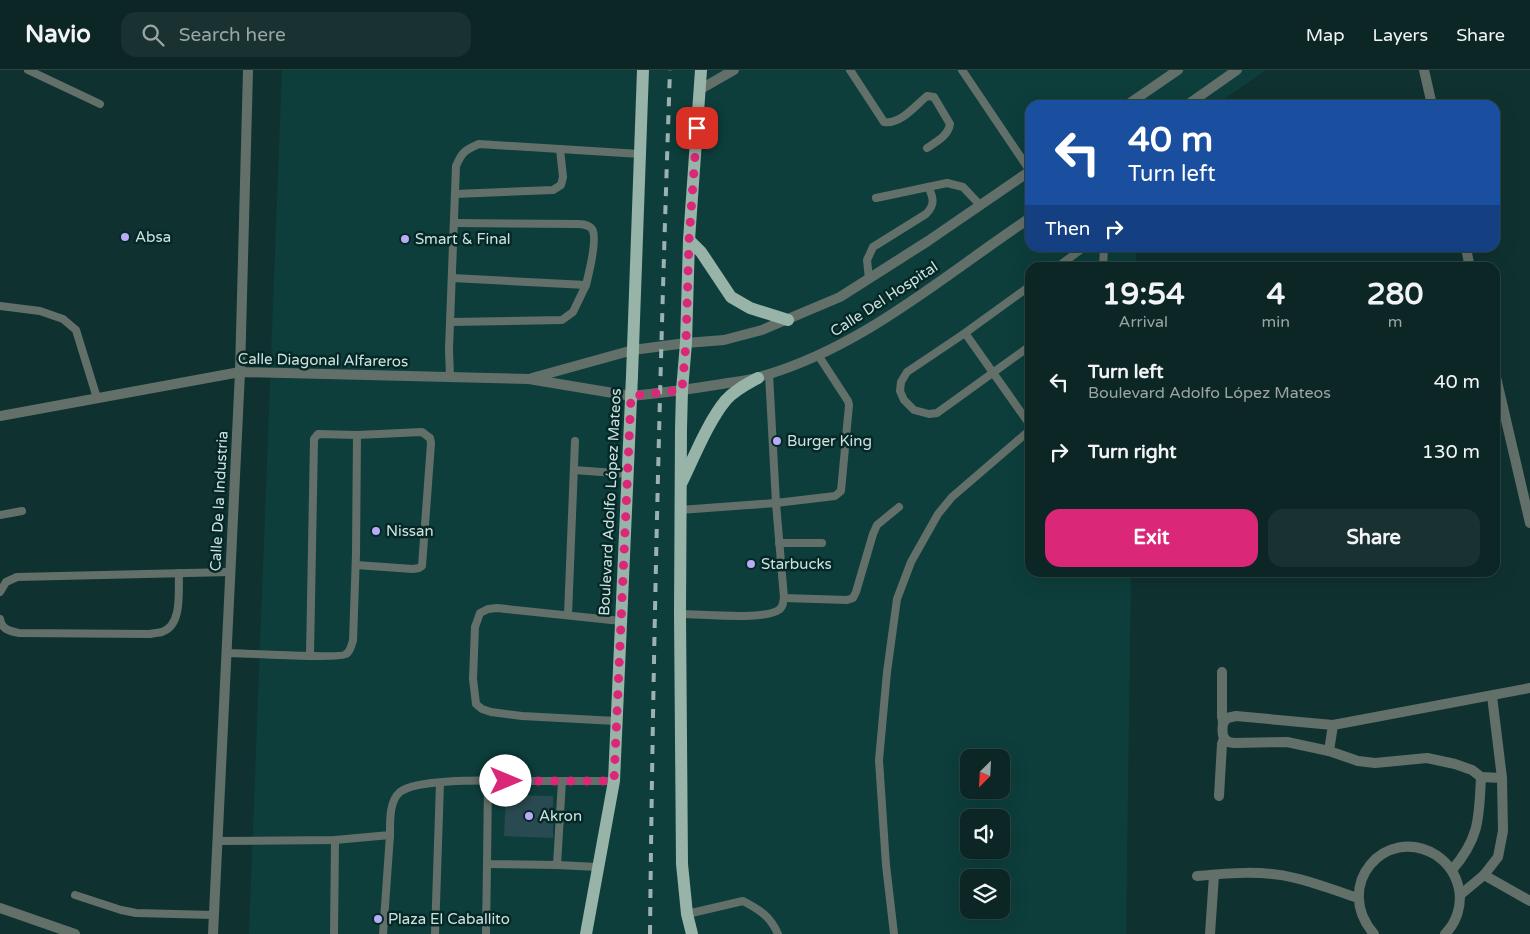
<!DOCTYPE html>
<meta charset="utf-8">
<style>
:root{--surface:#0b2624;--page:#193231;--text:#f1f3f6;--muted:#9aa5a6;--line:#2b4341;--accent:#db2777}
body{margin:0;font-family:"Varela Round",sans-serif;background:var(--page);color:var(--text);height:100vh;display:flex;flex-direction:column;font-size:19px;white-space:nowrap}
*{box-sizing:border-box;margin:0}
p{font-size:16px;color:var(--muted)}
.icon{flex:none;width:28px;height:28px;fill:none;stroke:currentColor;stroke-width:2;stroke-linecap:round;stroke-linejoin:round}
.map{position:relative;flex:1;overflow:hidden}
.sheet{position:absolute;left:1025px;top:192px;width:475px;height:315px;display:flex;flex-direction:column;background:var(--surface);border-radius:15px;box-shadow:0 5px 20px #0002,0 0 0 1px var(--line)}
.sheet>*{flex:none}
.top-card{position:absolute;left:1025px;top:30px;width:475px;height:152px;border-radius:15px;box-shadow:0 5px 20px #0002,0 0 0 1px var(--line);background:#1a4fa0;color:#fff;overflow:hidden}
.needle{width:32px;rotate:204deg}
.buttons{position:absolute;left:960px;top:679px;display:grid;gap:10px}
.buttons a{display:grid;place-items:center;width:50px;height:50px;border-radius:10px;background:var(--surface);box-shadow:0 5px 20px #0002,0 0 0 1px var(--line);font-size:25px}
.pin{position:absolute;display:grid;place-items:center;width:42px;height:42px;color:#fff;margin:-21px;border-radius:10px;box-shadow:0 2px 8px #0006}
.me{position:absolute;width:55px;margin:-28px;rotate:90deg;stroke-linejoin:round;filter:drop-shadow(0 0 4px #0008)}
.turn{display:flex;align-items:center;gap:18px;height:105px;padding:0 20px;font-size:22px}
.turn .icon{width:65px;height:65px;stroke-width:2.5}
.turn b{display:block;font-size:35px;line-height:42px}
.then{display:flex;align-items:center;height:48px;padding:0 20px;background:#0003;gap:10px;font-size:19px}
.eta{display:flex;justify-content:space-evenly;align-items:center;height:85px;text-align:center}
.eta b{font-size:30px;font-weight:800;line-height:35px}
.cta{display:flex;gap:10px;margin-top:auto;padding:10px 20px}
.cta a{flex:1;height:58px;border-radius:15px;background:var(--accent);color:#fff;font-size:20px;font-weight:800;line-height:58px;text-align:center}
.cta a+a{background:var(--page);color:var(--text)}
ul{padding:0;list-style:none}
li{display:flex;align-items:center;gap:15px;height:70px;padding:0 20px}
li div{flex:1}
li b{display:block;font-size:19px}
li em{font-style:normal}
header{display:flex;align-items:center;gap:30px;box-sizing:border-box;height:70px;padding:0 25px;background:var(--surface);border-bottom:1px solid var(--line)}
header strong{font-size:24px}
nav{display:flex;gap:28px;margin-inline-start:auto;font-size:18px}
.search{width:350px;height:45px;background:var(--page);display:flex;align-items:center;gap:12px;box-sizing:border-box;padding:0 18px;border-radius:15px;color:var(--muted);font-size:19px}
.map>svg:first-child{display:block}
.built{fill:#0d3e3b;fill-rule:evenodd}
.building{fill:#294a50}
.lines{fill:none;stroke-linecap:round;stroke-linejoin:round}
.service{stroke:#63706a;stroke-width:8}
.minor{stroke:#63706a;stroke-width:10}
.tertiary{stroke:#63706a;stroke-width:10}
.primary{stroke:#98b3a8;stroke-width:12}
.rail{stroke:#9bb2b0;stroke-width:4;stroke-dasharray:9 9;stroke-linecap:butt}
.route{stroke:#db2777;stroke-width:9;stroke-dasharray:0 16.2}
.poi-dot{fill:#b9abf7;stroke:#042826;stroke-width:2}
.labels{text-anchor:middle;stroke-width:5;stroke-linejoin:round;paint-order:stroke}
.poi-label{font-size:15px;fill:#cfe2e0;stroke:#042826;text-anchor:start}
.street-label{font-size:15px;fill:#cfe2e0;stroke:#042826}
</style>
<header>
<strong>Navio</strong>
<div class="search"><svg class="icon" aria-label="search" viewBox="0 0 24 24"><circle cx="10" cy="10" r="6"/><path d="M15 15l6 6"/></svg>Search here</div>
<nav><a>Map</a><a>Layers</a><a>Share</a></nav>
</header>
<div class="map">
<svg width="1530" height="864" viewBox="0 0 1530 864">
<rect width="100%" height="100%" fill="#0f3230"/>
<path class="built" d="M282,0H1266L1216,35H1030V178H1136V197L1030,198V502L1131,503L1126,864H249ZM969,688H1001V720H969ZM969,748H1001V780H969ZM969,808H1001V840H969Z"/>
<path class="building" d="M506,725L553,726V768L504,766Z"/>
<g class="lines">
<g class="service">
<path d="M28,0L100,34"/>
<path d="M850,0L884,52C900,55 915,36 927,26L934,27L950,54C948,66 936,72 927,78"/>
<path d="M962,0L1030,101"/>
<path d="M455,124L553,120L561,115L563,107L560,79"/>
<path d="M876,128L947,113L963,117L980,135"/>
<path d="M454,153L577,154C582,154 588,154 592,159C598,168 589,203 586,215"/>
<path d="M1056,198L1083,178"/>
<path d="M1103,198L1104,178"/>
<path d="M869,209L867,190L873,177L926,144C935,135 934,128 928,117"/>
<path d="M1030,216L965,263L907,302L901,312L900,321L904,330L914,340L929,344L937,343L1030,276"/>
<path d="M0,236L40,241L63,249L76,260L97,328"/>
<path d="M450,252L562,250L573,242L586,215L452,208"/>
<path d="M965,263L1030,355"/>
<path d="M769,304L776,433L835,426L841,421L849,335L848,331L818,285"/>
<path d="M450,307L449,279L456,96C462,82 465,80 479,74L640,84"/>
<path d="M574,400L628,404"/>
<path d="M0,445L22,441"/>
<path d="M779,473H822"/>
<path d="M356,495L413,499L419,498L422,496L431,373L430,368L422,362L357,365"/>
<path d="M0,522L6,512L17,507L230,502"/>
<path d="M784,528L847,530L853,528L856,522L873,464L877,455L899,437"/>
<path d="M680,544C702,544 759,550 777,541C783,538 783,533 784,528L776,433L680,440"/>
<path d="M568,545L575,371"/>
<path d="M0,549C2,560 10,561 19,563L150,564C154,563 158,563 162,562C183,555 178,521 179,503"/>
<path d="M227,583C241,583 341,589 346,584C351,581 351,575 353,571L356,484L357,365L318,364L314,369L310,585"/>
<path d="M616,651L522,646L491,642L482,639L476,634L473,609L475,557L480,543L488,539L497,538L621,551"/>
<path d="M488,711L487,794L557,795L598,797"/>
<path d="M218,771L335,770L390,765C390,752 389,731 400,722C419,707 499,711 525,711C555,711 584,711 614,711"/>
<path d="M557,795L562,711"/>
<path d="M75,825L121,840L136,843L214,845"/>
<path d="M687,844L743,831C760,840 770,846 778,864"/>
<path d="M334,864L335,770"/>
<path d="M383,864L390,765"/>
<path d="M435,864L440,713"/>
<path d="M486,864L487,794"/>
<path d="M894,864L886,795L879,690L887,602L897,529L911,492L938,444L952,427L1030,360"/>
</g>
<g class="minor">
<path d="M1424,0L1432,35"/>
<path d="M699,20L734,0"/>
<path d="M1466,178L1470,198"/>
<path d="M1495,303L1530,453"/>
<path d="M532,308L633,280"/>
<path d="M0,346L240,302L529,309L631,326"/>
<path d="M1224,652L1227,648L1236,646L1333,655L1530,618"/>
<path d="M1224,668L1228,672L1234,673L1287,672L1329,681L1358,691L1375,693L1427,688L1455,694L1472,700L1481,707L1502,708"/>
<path d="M1329,681L1333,655"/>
<path d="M1219,726L1222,674L1224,668C1220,660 1225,654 1222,647V602"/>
<path d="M1452,800C1480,768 1479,747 1481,707"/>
<path d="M1484,805L1530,831"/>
<path d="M1197,806C1230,803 1263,800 1295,808C1316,813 1337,821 1358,828"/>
<path d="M1460,825L1484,805L1498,787L1503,761L1502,708L1492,626"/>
<path d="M0,838L75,864"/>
<path d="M213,864L240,302L248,0"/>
<path d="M1210,864L1214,805"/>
<path d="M1374,864C1332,816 1385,754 1436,785C1448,793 1456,805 1459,819C1462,835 1457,852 1445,864"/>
</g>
<g class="tertiary">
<path d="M1127,35L1178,0"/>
<path d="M1187,35L1237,0"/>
<path d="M633,280L686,273L724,270L762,260L840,227L928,171L1030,101"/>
<path d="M631,326C662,323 691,319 722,314C734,312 747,311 759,307C861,279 943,206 1030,148"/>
</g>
<g class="primary">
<path d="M689,170L701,182L731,227L750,238L788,250"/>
<path d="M682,412C694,387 709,350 726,330C735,320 747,314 758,308"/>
<path d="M586,864L614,711L632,306L643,0"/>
<path d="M692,864L687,844L682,794L680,544L681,359L682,320L686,273L689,170L701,0"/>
</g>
<path class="rail" d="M650,864C653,576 660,288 670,0"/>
</g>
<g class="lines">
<path class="route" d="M506,711H614L631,326L682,320L686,273L689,170L697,58"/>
</g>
<g class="poi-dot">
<circle cx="125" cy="167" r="5"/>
<circle cx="405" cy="169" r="5"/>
<circle cx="777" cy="371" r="5"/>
<circle cx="376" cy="461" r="5"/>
<circle cx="751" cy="494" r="5"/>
<circle cx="529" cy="746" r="5"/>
<circle cx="378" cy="849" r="5"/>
</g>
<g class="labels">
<g class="poi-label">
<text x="135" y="172">Absa</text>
<text x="415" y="174">Smart &amp; Final</text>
<text x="787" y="376">Burger King</text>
<text x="386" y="466">Nissan</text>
<text x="761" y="499">Starbucks</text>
<text x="539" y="751">Akron</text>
<text x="388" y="854">Plaza El Caballito</text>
</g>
<g class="street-label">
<text transform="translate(884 229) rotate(-33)" y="5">Calle Del Hospital</text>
<text transform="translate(323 290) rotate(1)" y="5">Calle Diagonal Alfareros</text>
<text transform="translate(219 431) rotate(-87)" y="5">Calle De la Industria</text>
<text transform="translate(610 432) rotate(-87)" y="5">Boulevard Adolfo López Mateos</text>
</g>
</g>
</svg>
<div class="buttons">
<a><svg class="needle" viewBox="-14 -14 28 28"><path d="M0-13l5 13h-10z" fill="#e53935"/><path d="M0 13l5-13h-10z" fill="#9aa5a6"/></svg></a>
<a><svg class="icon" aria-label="sound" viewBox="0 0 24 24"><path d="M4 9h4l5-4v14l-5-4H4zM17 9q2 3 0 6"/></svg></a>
<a><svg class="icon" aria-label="layers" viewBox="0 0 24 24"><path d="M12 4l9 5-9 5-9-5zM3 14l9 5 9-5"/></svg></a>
</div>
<div class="pin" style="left:697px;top:58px;background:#d93025"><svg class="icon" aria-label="arrive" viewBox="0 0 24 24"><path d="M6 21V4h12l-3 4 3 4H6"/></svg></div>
<svg class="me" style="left:506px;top:711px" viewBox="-20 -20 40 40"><circle r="19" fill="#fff"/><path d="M0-13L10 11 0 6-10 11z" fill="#db2777"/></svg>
<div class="top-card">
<div class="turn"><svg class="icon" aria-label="left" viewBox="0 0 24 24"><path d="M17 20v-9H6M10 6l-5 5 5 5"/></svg><div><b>40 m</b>Turn left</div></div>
<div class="then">Then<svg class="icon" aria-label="right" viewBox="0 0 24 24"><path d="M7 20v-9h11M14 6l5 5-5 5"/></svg></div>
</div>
<section class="sheet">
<div class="eta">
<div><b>19:54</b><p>Arrival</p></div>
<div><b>4</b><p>min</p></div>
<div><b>280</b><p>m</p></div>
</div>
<ul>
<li><svg class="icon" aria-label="left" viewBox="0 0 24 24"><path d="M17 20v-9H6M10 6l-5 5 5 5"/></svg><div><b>Turn left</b><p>Boulevard Adolfo López Mateos</p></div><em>40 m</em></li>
<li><svg class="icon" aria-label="right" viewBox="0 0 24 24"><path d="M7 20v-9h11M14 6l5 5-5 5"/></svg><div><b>Turn right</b></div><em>130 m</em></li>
</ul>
<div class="cta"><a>Exit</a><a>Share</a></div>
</section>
</div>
